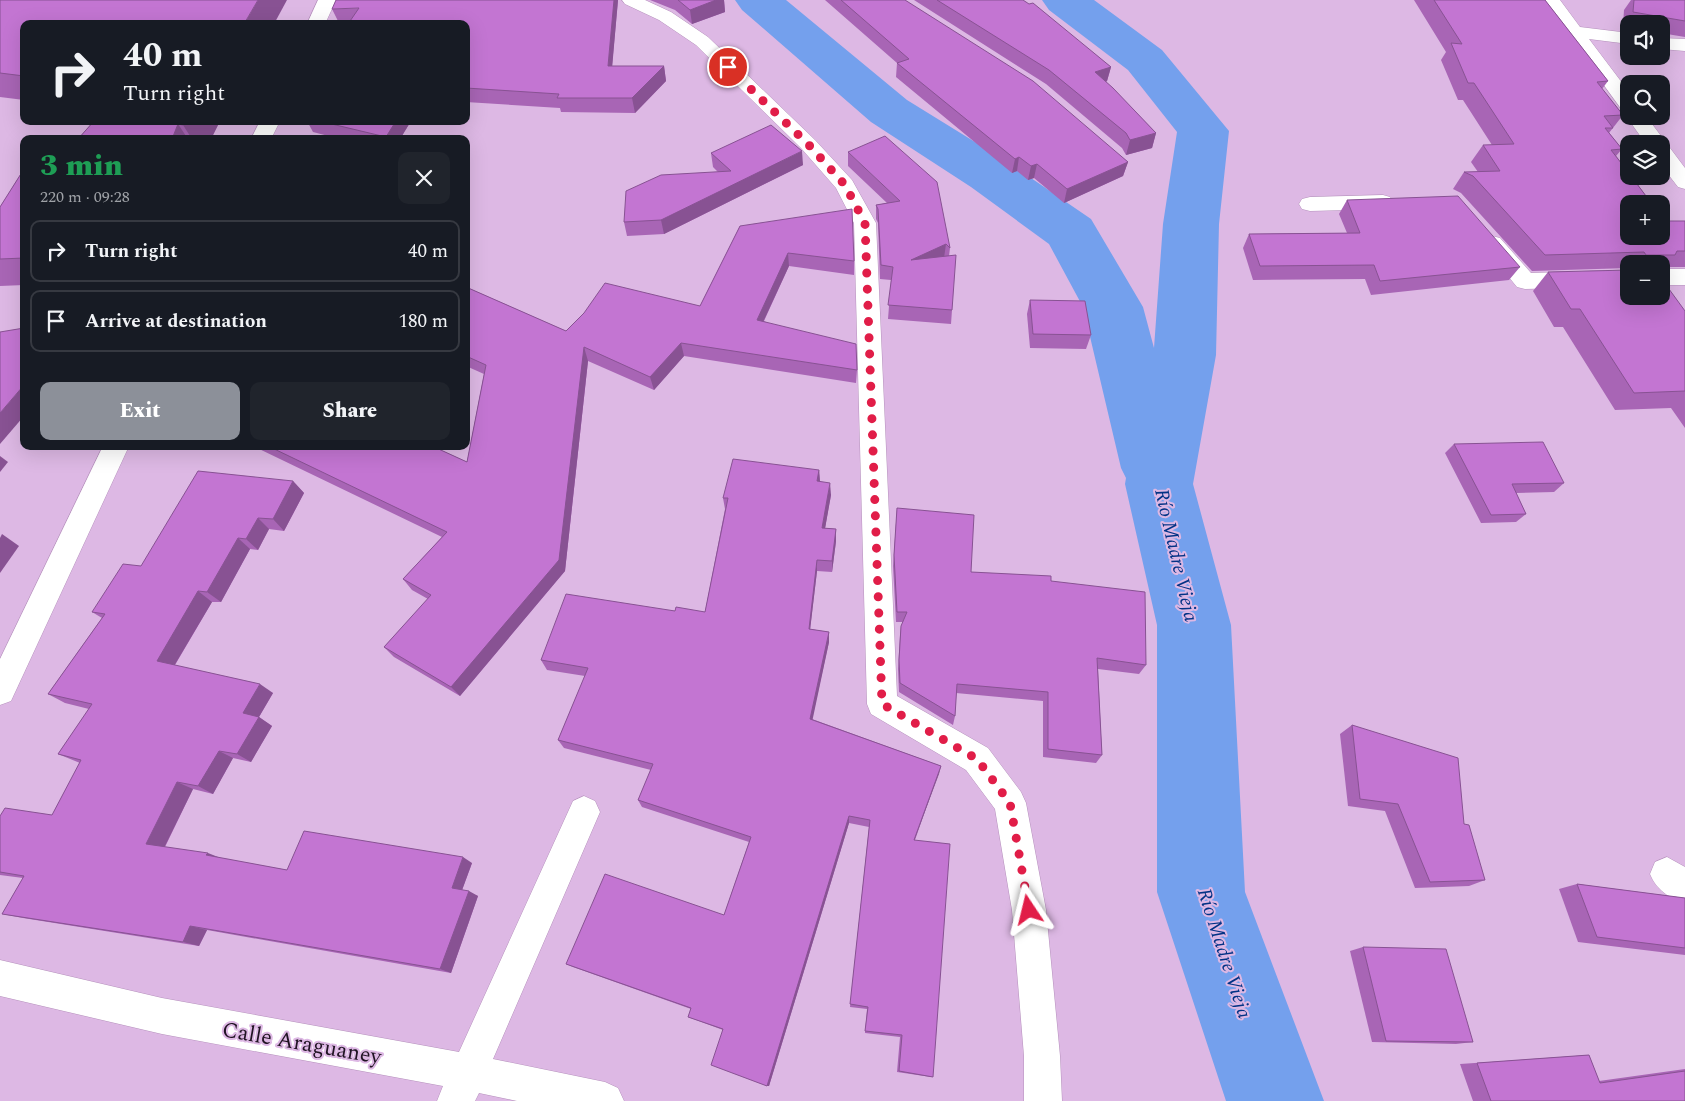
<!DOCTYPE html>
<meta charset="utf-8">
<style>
:root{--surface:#171b24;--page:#20242c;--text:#f1f3f6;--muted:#9ea1a6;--line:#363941;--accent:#8c9099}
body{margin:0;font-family:Spectral,serif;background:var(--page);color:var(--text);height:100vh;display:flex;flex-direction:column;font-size:19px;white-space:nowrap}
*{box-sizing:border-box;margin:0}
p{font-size:16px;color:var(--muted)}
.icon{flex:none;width:28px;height:28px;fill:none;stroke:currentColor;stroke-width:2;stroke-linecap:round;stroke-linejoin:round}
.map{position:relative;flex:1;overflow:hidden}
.panel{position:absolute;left:20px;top:135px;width:450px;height:315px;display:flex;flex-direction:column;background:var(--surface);border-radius:10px;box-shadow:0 5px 20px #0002}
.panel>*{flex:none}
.banner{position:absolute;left:20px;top:20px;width:450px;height:105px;border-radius:10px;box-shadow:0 5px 20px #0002;background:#171b24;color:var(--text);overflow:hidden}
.buttons{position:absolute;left:1620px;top:15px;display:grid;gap:10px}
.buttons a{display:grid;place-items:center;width:50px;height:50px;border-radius:10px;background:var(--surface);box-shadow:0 5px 20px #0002;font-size:25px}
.pin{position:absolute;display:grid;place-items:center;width:42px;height:42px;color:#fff;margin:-21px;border:2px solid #fff;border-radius:50%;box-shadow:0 1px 5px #0007}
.me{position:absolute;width:55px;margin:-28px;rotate:350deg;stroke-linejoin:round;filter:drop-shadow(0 0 4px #0008)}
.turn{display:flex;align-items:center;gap:18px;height:105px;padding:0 20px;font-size:22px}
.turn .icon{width:65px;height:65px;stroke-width:2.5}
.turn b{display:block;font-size:35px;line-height:42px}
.round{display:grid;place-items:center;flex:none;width:52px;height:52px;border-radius:10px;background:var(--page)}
.headline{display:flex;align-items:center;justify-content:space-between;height:85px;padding:0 20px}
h1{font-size:30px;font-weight:800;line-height:38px;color:#1e9e55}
.cta{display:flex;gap:10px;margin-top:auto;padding:10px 20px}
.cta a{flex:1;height:58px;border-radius:10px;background:var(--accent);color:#fff;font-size:20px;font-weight:800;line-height:58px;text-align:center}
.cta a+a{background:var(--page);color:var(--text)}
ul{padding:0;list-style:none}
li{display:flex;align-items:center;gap:15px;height:62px;margin:0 10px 8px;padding:0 10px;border:2px solid var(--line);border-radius:10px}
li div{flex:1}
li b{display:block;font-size:19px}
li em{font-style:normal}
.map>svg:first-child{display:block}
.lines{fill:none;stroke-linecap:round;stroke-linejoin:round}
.river{fill:#74a0ed;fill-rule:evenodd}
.street-casing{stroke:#b591bc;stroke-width:1}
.street{fill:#fff;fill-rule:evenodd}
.wall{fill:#a865b5}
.shaded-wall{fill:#885293}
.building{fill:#c375d2;stroke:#885293}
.route{stroke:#e11d48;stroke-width:9;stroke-dasharray:0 16.2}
.labels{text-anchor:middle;stroke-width:4;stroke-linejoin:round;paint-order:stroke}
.water-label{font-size:20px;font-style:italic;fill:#023285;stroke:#ddb8e4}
.near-street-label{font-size:22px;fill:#201323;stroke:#ddb8e4}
</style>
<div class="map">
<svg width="1685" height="1101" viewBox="0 0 1685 1101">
<rect width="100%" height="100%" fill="#ddb8e4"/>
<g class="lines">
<path class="river" d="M735,0H786L907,100L1009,163L1091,219L1143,307L1154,348L1163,224L1177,132L1128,70L1049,10L1042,0H1094L1162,50L1229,131L1219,224L1216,355L1193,484L1231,625L1245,892L1324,1101H1226L1157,892V625L1125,484L1126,478L1121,468L1083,307L1049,244L971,187L871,122L742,10Z"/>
<g class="street-casing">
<g id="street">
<path d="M318,0H336L325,24H307Z"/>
<path d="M622,0H645L671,12L708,37L815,140L852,180L876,223L897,696L988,748L1021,792L1026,803L1046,910L1060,1056L1062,1101H1024V1056L1012,910L995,809L966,770L871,714L867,704L854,223L836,188L801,148L696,45L659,20L625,4Z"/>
<path d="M1542,0H1560L1580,27L1629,33V44L1589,39L1629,92V112L1622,110Z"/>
<path d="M1661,38L1685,39V51L1661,49Z"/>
<path d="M1629,112V116H1646L1685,168V189L1678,187L1661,165V144H1646L1626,116Z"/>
<path d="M260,121H280L271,139H251Z"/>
<path d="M1383,195L1390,197L1394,202L1390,207L1383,209L1310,211L1302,209L1299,204L1302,199L1310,197Z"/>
<path d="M1492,236L1500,238L1531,273L1629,270V286L1525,289L1517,287L1481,243L1484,238Z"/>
<rect x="1661" y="269" width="24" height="16"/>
<path d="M103,446H129L11,701L0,705V659Z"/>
<path d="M584,796L595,801L600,812L493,1059L605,1082L618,1088L624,1101H517L479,1093L475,1101H437L443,1086L162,1034L0,996V960L162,998L459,1052L573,801Z"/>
<path d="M1667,857L1685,867V904C1669,897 1657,891 1650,874L1655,862Z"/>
</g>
</g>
<use href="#street" class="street"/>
</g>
<g class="wall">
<path d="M0,0L24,24V100L0,97Z"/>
<path d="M618,0L612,66H664L666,81L635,113L561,112L560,108L466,102V24L339,23L332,9Z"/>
<path d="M650,0H724L725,12L692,24L675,10Z"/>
<path d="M825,0H905L1128,162L1123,176L1064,203L1034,178L1028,180L1017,171L1012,173L896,77L897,63Z"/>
<path d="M914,0H1023L1111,67L1107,81L1106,82L1156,133L1152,148L1126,155L1122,148L1046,84Z"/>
<path d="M1414,0H1545L1608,81L1602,89L1623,115L1609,133L1622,149L1616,156L1665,221H1685V267H1663L1661,269V264H1629V268L1532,271L1461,193L1453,189L1464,172H1478L1471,162L1483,145H1492L1463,100H1458L1441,60L1446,52Z"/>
<path d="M1631,0H1685V37L1661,33V24H1629V27L1623,26L1624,10Z"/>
<path d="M94,121H220L211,139H78Z"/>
<path d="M307,121H411L400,139H340L313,132Z"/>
<path d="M848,152L950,248L949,256L952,310L951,324L888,319L891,280L880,279L878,223L876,219V205L887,203L848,166Z"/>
<path d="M711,153L803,165L664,234L627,236L624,222L718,172L713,167Z"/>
<path d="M24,169V285L0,286V207Z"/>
<path d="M1347,200L1520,267L1509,280L1371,295L1365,279L1253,280L1243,248L1249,234L1347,233L1339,214Z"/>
<path d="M740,226L854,261V275L789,266L764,321L857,370L856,383L684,356L654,390L588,361L565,571L460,696L394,657L384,647L428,599L412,590L403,579L442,537L253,446H432L467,462L484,374L466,366V287L566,331L700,306Z"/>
<path d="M1548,272L1685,311V428L1671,408L1615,410L1563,327H1554L1533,291Z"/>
<path d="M1030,300L1091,335L1086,349L1030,348L1027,314Z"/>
<path d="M1454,444L1564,483L1554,492L1516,493L1526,514L1516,522L1481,523L1445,453Z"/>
<path d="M819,470L820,482L831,495L825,528L836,529V541L832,572L817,571L810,629L829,632V642L812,719L941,766L915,840L933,1077H931L897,1072L900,1037L865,1033L867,1009L850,1007L869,827L849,823L769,1086H767L723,1030L688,1017L691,1009L573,967L566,964L724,915L749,842L642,807L638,800L651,770L564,748L558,740L585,676L547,670L541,660L675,611L705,612L725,509L723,498Z"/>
<path d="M293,481L304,493L284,531L269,529L258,550L250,549L221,602H212L175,665L273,693L259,717L272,726L251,762L233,758L213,794L193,789L165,847L220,858L287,870L472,863L462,890L478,896L451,973L207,930L199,946L23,918L2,914L23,878L0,875V816L52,815L80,763L58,754L89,709L65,703L48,694L102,618L92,612L141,566Z"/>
<path d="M897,508L971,572L1051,581L1146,665L1139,674L1098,669L1102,755L1096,763L1043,757V701L956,693L955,716L953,725L899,692L898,669L900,636L901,626L903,622H896L893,566Z"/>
<path d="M1352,725L1464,824L1485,880L1469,886L1415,888L1385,811L1348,806L1340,734Z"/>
<path d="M1577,884L1685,898V955L1578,942L1559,889Z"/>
<path d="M1363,947L1473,1042L1456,1044L1372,1042L1350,951Z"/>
<path d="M1589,1055L1599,1081L1685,1069V1101H1473L1460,1064Z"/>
</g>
<g class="shaded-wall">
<path d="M258,0H287L274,24H244Z"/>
<path d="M614,0H618L611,80L608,66Z"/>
<path d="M716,0H724L725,12L692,24L690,10Z"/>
<path d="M664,66L666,81L635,113L632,98Z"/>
<path d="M1111,67L1107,81L1091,86L1095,72Z"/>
<path d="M186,121H220L211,139H192L183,125Z"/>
<path d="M396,121H411L400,139H387L386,137Z"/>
<path d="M178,124L188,139H172Z"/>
<path d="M1156,133L1152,148L1126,155L1130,140Z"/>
<path d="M802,151L803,165L664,234L661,220Z"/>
<path d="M1019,157L1017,171L1012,173L1015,159Z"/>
<path d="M1128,162L1123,176L1064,203L1067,189Z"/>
<path d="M1037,164L1034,178L1028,180L1031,166Z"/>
<path d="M946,244L944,258L911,260Z"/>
<path d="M788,253L789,266L758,333L757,320Z"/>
<path d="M681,343L684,356L654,390L650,377Z"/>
<path d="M584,347L588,361L565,571L460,696L451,687Z"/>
<path d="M24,385V416L0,444V413Z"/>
<path d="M0,456L8,462L0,472Z"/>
<path d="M819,470L820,482L817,481Z"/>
<path d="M293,481L304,493L284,531L273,519Z"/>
<path d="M830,483L831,495L823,540L822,528Z"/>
<path d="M258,518L269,529L258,550L246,539Z"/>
<path d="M836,529V541L832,572V561Z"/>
<path d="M2,534L19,546L0,573V538Z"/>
<path d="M238,538L250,549L221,602L207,592Z"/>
<path d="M817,560V571L809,639V629Z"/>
<path d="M198,591L212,602L171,671L157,661Z"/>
<path d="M829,632V642L811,727L810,719Z"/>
<path d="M260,684L273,693L256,722L243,713Z"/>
<path d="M259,717L272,726L251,762L237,754Z"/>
<path d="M219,751L233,758L213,794L198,786Z"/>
<path d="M941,766L939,774L912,846L914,840Z"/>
<path d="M177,782L193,789L163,850L146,844Z"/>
<path d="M849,816V823L769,1086H767Z"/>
<path d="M208,853L223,859L206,855Z"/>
<path d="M463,857L472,863L461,893L452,888Z"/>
<path d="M469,891L478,896L451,973L440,969Z"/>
<path d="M190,926L207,930L199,946L183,942Z"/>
</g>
<g class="building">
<path d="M0,0H258L244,24H24V76L0,73Z"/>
<path d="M336,0H614L608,66H664L632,98H557L559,94L466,88V24H348L359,8L332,9Z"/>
<path d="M678,0H716L690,10Z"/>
<path d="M841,0H905L1033,81L1128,162L1067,189L1037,164L1031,166L1019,157L1015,159L897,63L909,59Z"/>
<path d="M937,0H1023L1029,4L1033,3L1111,67L1095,72L1113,88L1156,133L1130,140L1126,133L1049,70Z"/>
<path d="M1434,0H1545L1608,81L1597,82L1623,115L1604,116L1613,128H1605L1622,149L1611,150L1629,173V176H1631L1652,204H1629V236H1661V215L1665,221H1685V251H1677L1675,255H1646L1644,252L1545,255L1473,176L1464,172L1500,171L1483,145L1514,144L1474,83H1468L1451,43L1462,44Z"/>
<path d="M1634,0H1685V21L1633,12Z"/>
<path d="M94,121H186L183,125L178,124L172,139H78Z"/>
<path d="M319,121H396L386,137Z"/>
<path d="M771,125L802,151L661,220L624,222L626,191L661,175L731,171L711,153Z"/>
<path d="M885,136L937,182L950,248L946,244L911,260L956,255L952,310L888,305L893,267L881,265L878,209L876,205L900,201L848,152Z"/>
<path d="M24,169V258L0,259V207Z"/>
<path d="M1458,196L1520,267L1380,281L1374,265L1260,266L1249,234L1360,233L1347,200Z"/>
<path d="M852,209L854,261L788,253L757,320L856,344L857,370L681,343L650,377L584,347L559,560L451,687L384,647L431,595L403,579L447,532L268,446H432L467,462L486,365L466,356V287L566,331L584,313L605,283L700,306L740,226Z"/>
<path d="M1629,270V296H1661V278L1685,311V391L1634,393L1580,309H1571L1548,272Z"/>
<path d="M1030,300L1085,301L1091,335L1033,334Z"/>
<path d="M24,328V385L0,413V332Z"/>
<path d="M1543,442L1564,483L1512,484L1526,514L1491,515L1454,444Z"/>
<path d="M733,459L819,470L817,481L830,483L822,528L836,529L832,561L817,560L809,629L829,632L810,719L941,766L914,840L950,844L933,1077L899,1071L902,1035L865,1031L868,1007L850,1004L870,820L849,816L767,1086L711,1065L723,1029L688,1017L691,1008L566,964L605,874L724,915L751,837L638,800L653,764L558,740L588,668L541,660L566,594L675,611L676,607L705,612L728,498H723Z"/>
<path d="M198,471L293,481L273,519L258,518L246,539L238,538L207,592L198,591L157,661L260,684L243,713L259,717L237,754L219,751L198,786L177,782L146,844L208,853L206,855L287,870L304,831L463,857L452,888L469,891L440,969L190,926L183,942L2,914L24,876L0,872V816L5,808L52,815L81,760L58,754L92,704L48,694L105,614L92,612L123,564L141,566Z"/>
<path d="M897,508L974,515L971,572L1051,576V581L1145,592L1146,665L1097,658L1102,755L1048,749V692L957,684L955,716L900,683L899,660L901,626L907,612H897L894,555Z"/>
<path d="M1352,725L1458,758L1464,824L1469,825L1485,880L1430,882L1398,804L1360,799Z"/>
<path d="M1577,884L1685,898V948L1597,937Z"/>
<path d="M1363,947L1446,949L1473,1042L1386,1041Z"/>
<path d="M1589,1055L1600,1083L1685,1071V1101H1491L1477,1063Z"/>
</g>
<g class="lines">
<path class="route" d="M728,67L808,144L845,185L865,223L882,704L977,759L1010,803L1029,910"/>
</g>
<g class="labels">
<g class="water-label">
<text transform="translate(1177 555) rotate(77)" y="7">Río Madre Vieja</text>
<text transform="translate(1225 953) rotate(72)" y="7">Río Madre Vieja</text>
</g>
<g class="near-street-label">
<text transform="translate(302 1042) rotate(10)" y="8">Calle Araguaney</text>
</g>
</g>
</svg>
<div class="buttons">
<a><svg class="icon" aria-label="sound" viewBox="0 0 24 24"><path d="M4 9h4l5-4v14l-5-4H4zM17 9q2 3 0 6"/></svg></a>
<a><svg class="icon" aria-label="search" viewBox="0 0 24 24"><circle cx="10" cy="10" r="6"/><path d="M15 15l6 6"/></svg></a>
<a><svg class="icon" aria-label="layers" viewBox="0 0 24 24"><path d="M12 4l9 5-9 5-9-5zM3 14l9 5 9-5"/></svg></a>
<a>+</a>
<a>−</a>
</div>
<div class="pin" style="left:728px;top:67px;background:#d93025"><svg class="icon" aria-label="arrive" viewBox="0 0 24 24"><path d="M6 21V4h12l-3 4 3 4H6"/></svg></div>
<svg class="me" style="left:1029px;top:910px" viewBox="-20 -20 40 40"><path d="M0-17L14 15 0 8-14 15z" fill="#e11d48" stroke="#fff" stroke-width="4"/></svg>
<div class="banner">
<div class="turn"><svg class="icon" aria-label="right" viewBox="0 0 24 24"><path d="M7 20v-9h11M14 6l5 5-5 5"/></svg><div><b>40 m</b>Turn right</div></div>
</div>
<section class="panel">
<div class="headline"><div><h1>3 min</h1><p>220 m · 09:28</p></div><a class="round"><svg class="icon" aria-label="close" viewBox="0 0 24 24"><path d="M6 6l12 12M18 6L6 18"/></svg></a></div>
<ul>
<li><svg class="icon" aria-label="right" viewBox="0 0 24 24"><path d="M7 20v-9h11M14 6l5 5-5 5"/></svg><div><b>Turn right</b></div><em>40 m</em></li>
<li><svg class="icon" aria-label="arrive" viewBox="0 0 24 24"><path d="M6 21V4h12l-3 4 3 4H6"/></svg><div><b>Arrive at destination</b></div><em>180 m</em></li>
</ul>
<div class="cta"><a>Exit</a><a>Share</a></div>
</section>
</div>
